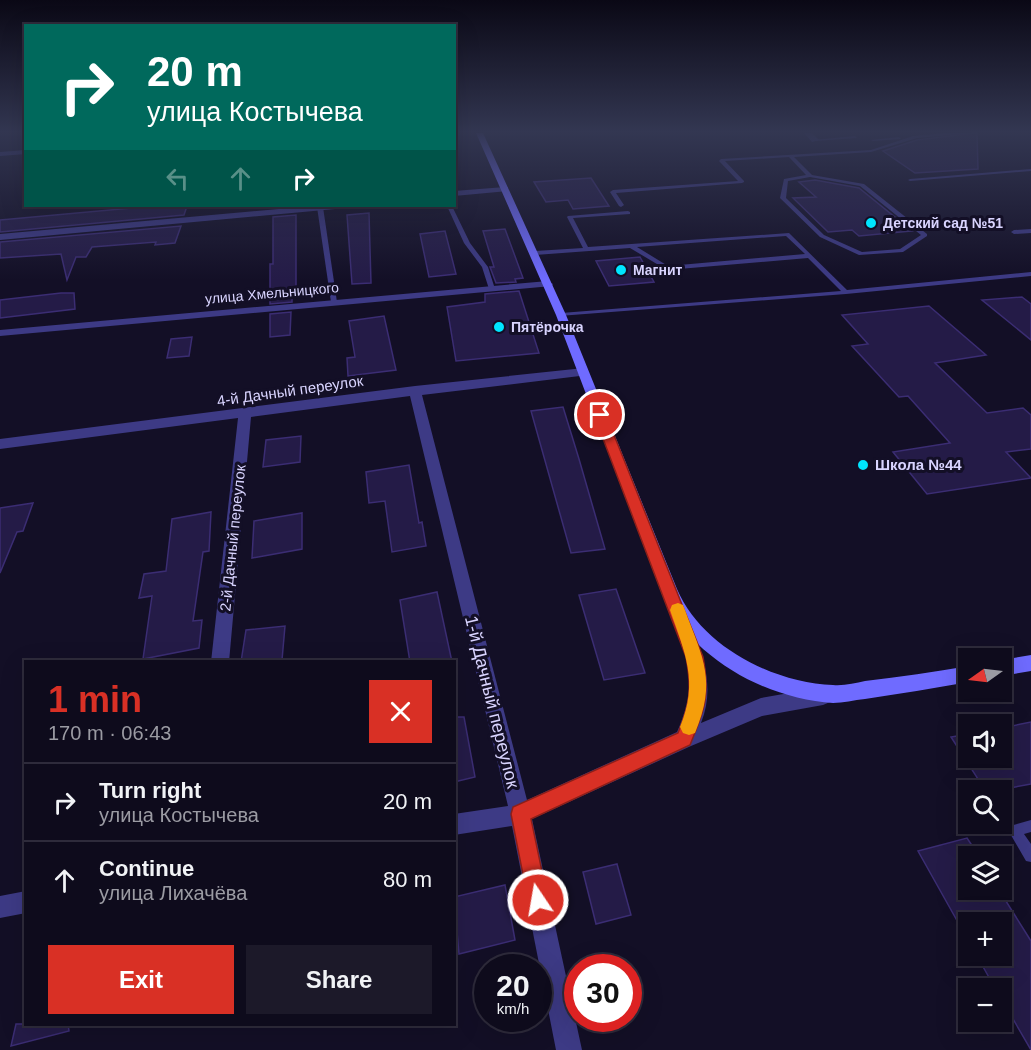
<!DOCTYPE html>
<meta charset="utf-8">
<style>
:root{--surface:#0e0b1c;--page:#1c1929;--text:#f1f3f6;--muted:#9b9ba3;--line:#2e2b3b;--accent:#d93025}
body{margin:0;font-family:Helvetica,sans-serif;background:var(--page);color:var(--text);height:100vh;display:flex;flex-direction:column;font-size:22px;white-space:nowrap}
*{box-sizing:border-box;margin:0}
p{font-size:20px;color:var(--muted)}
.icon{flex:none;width:33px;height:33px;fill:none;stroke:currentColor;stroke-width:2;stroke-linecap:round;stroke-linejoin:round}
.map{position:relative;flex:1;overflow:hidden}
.side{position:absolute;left:24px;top:660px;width:432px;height:366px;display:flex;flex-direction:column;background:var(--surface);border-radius:0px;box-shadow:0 6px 24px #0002,0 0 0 2px var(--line)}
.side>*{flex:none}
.guide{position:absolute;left:24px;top:24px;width:432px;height:183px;border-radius:0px;box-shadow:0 6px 24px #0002,0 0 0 2px var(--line);background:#00695c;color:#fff;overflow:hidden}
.needle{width:39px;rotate:256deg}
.buttons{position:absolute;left:958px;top:648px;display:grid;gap:12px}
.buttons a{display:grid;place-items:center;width:54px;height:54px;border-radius:0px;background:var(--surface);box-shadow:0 6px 24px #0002,0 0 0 2px var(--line);font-size:30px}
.speed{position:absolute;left:474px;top:954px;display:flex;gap:12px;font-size:30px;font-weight:700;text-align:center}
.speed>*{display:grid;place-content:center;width:78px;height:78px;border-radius:50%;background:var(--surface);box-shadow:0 6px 24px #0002,0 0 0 2px var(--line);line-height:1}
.speed small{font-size:15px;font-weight:400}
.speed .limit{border:9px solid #d22;background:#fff;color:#111}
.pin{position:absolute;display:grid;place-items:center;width:51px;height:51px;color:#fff;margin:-26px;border:3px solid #fff;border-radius:50%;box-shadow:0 2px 6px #0007}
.me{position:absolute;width:66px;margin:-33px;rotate:348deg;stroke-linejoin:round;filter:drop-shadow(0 0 4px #0008)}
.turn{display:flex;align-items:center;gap:21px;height:126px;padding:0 24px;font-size:27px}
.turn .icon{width:78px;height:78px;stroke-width:2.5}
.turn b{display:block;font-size:42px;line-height:51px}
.lanes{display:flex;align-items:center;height:57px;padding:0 24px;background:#0003;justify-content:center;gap:30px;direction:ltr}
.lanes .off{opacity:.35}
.round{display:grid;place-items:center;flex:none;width:63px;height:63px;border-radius:0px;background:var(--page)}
.head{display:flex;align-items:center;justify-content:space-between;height:102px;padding:0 24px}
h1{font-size:36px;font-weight:600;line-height:45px;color:var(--accent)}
.action{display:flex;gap:12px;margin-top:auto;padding:12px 24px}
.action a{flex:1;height:69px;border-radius:0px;background:var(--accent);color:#fff;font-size:24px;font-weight:600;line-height:69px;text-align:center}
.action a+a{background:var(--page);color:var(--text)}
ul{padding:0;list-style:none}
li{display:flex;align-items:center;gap:18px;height:78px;padding:0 24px;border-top:2px solid var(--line)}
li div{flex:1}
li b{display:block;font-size:22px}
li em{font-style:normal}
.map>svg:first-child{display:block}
.building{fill:#241b47;stroke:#3b2d73;stroke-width:1.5}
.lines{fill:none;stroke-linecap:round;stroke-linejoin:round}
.lane{fill:#3d3a85;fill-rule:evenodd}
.street{fill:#3d3a85;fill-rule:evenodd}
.secondary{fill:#6f6bff;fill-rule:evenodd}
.route{fill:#d93025;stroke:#8d1f18;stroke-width:1.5}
.slow{fill:#f59e0b}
.poi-dot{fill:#00e5ff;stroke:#130f26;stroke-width:2}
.labels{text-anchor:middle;stroke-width:6;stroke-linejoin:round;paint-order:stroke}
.far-poi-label{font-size:14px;font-weight:bold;fill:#d9d4ff;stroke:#130f26;text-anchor:start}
.far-street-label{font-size:14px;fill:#d9d4ff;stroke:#130f26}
.street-label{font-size:15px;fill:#d9d4ff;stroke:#130f26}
.poi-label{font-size:15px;font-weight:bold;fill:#d9d4ff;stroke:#130f26;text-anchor:start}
.near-street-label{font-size:18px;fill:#d9d4ff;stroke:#130f26}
</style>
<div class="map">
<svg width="1031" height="1050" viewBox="0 0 1031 1050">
<rect width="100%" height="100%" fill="#130f26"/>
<g class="building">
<path d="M974,133H977L978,169L915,173L883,151L917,140Z"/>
<path d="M591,178L609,206L573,209L568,200L546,202L534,182Z"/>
<path d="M815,180L859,188L912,231L859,236L852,230L828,232L793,198L816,197L799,182Z"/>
<path d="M154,206H187L184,215L0,232V220Z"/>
<path d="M369,213L371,283L352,284L347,215Z"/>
<path d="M296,215V291L292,292V302L270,304V264H273V217Z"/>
<path d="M181,226L175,243L155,245L156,242L92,247L86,257H76L67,280L61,254L0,258V242Z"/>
<path d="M505,229L523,278L515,279L516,282L496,283L490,267H494L483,231Z"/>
<path d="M445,231L456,274L429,277L420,234Z"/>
<path d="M640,257L654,282L609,286L596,261Z"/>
<path d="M519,291L539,353L456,361L447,307L485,302V294Z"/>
<path d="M61,293H74L75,309L0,318V300Z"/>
<path d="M1022,297L1031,304V340L982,300Z"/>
<path d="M929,306L986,355L935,363L987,413L1023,408L1031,415V449L1006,452L1031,478L927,494L893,452L950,443L908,396L899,397L852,346L868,344L842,315Z"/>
<path d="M291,312L290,335L270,337V314Z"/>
<path d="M384,316L396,370L348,376L347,358L355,357L349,321Z"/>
<path d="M192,337L189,356L167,358L171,339Z"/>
<path d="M563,407L579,459L605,549L571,553L531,411Z"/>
<path d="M301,436L300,462L263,467L266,440Z"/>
<path d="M409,465L419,523L422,522L426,546L392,552L385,501L369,503L366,472Z"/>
<path d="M33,503L23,531L17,532L0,573V508Z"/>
<path d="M211,512L209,551L203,552L193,621L202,620L199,648L143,659L152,596L139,598L144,574L166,571L172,519Z"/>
<path d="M302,513V549L252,558L254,521Z"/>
<path d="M616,589L645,673L604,680L579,595Z"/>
<path d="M437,592L452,662H410L400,600Z"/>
<path d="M285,626L282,660L241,662L246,630Z"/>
<path d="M454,717H464L475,777L454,782Z"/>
<path d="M1031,722V784L999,790H985L951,737L969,734V758H1002V728Z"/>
<path d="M967,838L979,856H969V890H999L1031,941V1050L1002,1000V988H995L977,956H1002V922H969V942L918,851Z"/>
<path d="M617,864L631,915L596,924L583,872Z"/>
<path d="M505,885L515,940L459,954L454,897Z"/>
<path d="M16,1024H68L69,1031L11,1046Z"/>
</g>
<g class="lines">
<g class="lane">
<path d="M946,133H972L917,138L871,152L794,157L812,175L864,184L927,234V236L903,252L859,255L820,237L780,198L784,179L806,175L789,157L725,161L744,181V182L742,183L616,193L624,205L621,207L619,206L610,192L613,190L738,181L719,161L721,159L871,150L913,136ZM810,177L860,186L921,235L900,249L862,252L824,235L786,198L788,181Z"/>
<path d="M855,136L857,138L815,141L813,140Z"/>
<path d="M899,137L901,139L873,141L871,140Z"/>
<path d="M1031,169V171L910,181L908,180L910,179Z"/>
<path d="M320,206L323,207L337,302L334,304L331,302L317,207Z"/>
<path d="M447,206H452L470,243L488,267L495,289L494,290L489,289L482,267L464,243Z"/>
<path d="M628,211L630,212V214L573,218L588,247L789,233L847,290L1031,272V276L846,294L559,316V314L561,313L841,291L808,258L667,270L630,248L535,255L532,253L535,251L583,248L567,217L568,216ZM786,236L805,254L668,266L637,247Z"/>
<path d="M1031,229V233L1014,234L1011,232L1014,230Z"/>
<path d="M1031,820V832L1024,834L1031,844V862L1026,861L1008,830L1010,826Z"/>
</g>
<g class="street">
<path d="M804,133H812L819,140L812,142Z"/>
<path d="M26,150V154L0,156V152Z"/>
<path d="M505,187H508V191L454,196V191Z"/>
<path d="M312,206H339L335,209L0,240V234Z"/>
<path d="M548,281L553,284L552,286L0,336V330Z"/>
<path d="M584,368L588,369V375L422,395L527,800L677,732C699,682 688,659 670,610L672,605L678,603L684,605L686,610C700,647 717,684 701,723L761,698L823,687L830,690L832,696L830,702L823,705L762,716L691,746L532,819L582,1050H556L512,826L454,835V814L508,806L410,396L251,417L229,662H211L238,418L0,449V439L415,386Z"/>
<path d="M26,891V913L0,918V896Z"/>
</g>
<g class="secondary">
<path d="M476,133H483L566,315L677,589C701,646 773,683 833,685C844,686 855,683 865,681C900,677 934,672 969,666V682C934,688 899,694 865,699C854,700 843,703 833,703C765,699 690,657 662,594L556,315Z"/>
<path d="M1031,655V671L1002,676V660Z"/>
</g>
</g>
<linearGradient id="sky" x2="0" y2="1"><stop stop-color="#0a0815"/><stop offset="0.47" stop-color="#333752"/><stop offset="1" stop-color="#333752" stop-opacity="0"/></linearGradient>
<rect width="1031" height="280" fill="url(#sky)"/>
<path class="route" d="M600,411L606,415L703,657C710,696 705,709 690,745L531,819L548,900L545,907L538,910L531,907L528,900L511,814L513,807L678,733C690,703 692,689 686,657L594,415Z"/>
<path class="slow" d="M678,603L683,605L685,610C703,659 717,681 695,733L689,735L683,733L680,727C699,682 685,653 670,610L672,605Z"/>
<g class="poi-dot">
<circle cx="871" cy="223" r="6"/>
<circle cx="621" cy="270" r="6"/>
<circle cx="499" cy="327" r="6"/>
<circle cx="863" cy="465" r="6"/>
</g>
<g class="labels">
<g class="far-poi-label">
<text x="883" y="228">Детский сад №51</text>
<text x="633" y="275">Магнит</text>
<text x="511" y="332">Пятёрочка</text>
</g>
<g class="far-street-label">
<text transform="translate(272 293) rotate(-5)" y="5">улица Хмельницкого</text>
</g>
<g class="street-label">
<text transform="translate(290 391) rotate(-8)" y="5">4-й Дачный переулок</text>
<text transform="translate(233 538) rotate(-84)" y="5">2-й Дачный переулок</text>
</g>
<g class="poi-label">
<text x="875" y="470">Школа №44</text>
</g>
<g class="near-street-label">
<text transform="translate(492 702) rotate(76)" y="6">1-й Дачный переулок</text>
</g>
</g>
</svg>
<div class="buttons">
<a><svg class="needle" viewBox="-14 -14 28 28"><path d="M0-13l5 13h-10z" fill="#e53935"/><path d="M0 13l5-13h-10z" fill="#9b9ba3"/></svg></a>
<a><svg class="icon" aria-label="sound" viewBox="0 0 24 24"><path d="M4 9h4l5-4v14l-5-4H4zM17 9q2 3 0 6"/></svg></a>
<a><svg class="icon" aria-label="search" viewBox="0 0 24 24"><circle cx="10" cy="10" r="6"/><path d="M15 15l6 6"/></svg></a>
<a><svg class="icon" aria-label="layers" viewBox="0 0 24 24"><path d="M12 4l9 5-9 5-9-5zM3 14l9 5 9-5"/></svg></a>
<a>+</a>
<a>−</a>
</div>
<div class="speed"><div>20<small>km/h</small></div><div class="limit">30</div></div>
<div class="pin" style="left:600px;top:415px;background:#d93025"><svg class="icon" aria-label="arrive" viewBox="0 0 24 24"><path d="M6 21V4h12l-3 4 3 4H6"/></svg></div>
<svg class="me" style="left:538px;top:900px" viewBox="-20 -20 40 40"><circle r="17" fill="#d93025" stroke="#fff" stroke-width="3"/><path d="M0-11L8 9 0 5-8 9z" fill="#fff"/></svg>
<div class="guide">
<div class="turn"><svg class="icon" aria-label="right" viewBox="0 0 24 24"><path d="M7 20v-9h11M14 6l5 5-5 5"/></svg><div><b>20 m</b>улица Костычева</div></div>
<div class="lanes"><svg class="icon off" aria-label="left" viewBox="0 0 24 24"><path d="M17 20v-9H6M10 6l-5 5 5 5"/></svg><svg class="icon off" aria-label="ahead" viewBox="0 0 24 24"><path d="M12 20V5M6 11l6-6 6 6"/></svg><svg class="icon" aria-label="right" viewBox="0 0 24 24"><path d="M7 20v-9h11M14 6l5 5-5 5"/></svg></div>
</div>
<section class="side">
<div class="head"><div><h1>1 min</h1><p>170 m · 06:43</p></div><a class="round" style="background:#d93025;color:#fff"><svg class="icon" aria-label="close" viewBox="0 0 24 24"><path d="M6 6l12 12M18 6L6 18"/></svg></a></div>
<ul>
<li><svg class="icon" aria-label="right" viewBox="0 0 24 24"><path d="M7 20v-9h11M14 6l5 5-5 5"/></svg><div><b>Turn right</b><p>улица Костычева</p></div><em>20 m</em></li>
<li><svg class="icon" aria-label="ahead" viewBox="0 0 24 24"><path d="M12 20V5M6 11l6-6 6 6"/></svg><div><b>Continue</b><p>улица Лихачёва</p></div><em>80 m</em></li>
</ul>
<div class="action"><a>Exit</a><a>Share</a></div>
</section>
</div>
